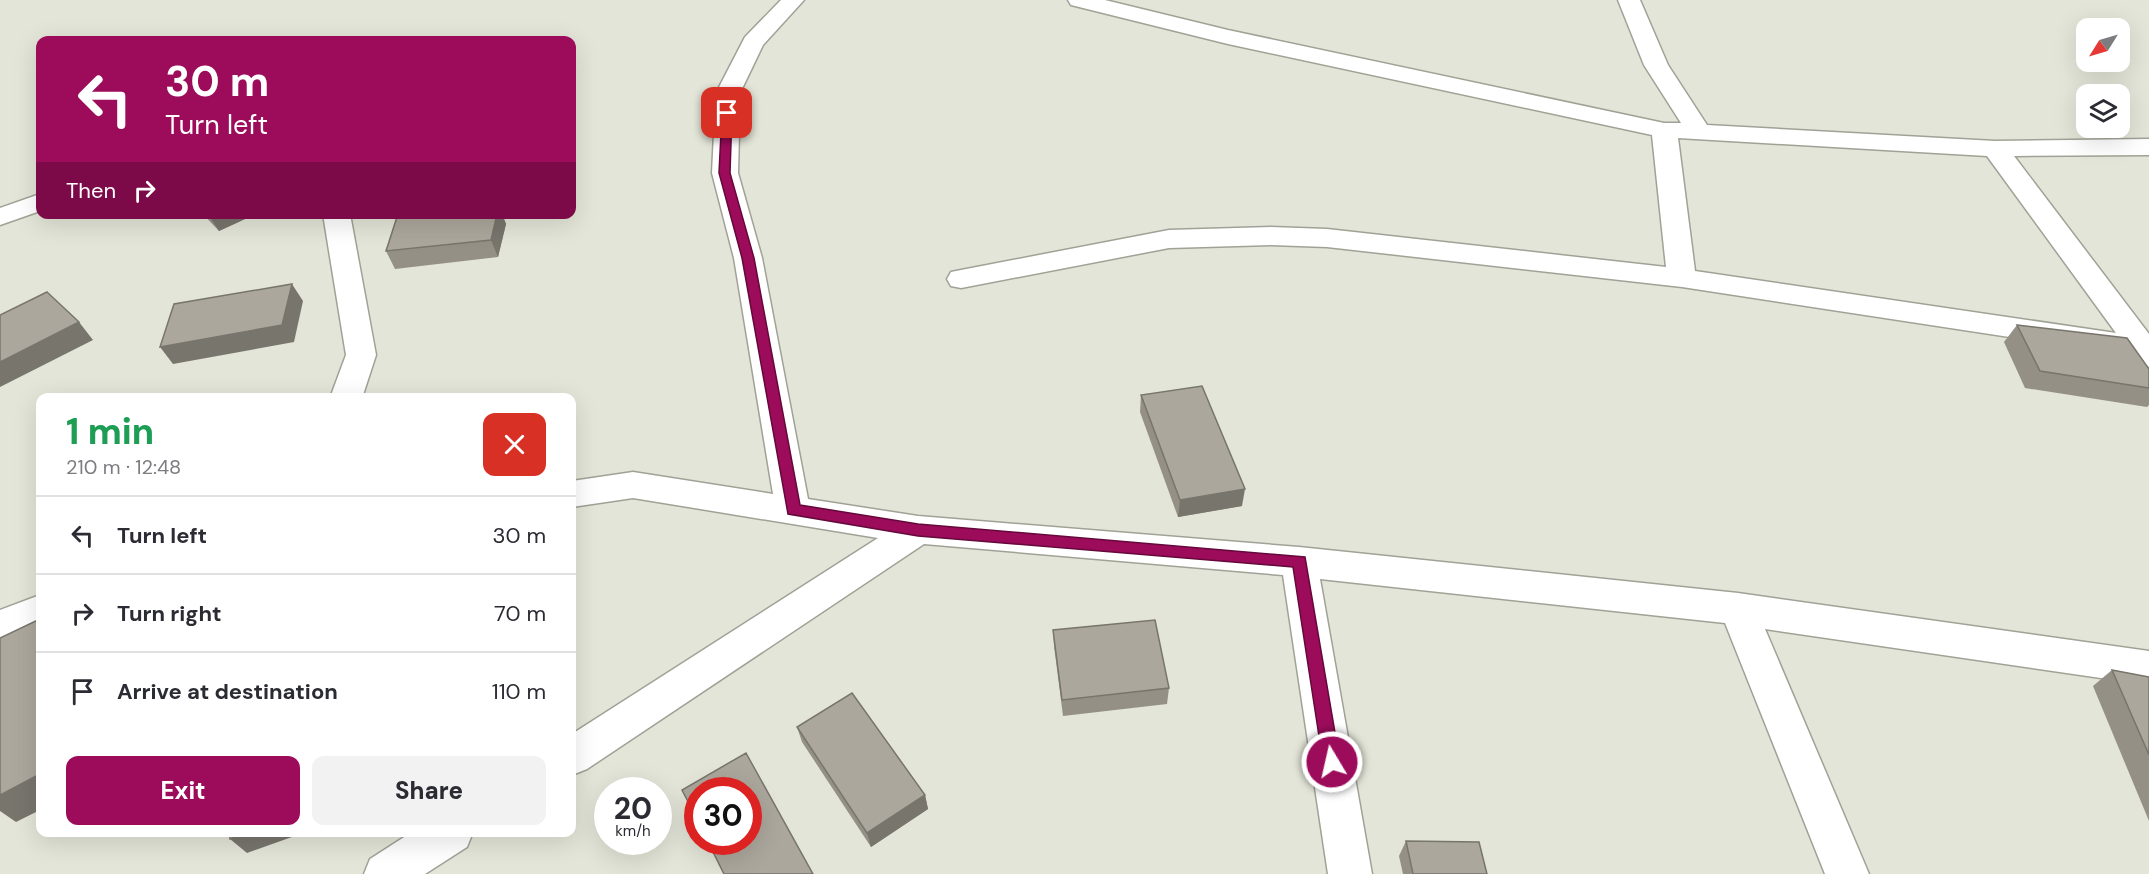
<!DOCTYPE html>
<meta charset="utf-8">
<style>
:root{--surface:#fff;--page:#f2f2f3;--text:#2b2b33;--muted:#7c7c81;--line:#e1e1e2;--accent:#9c0c5b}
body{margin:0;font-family:"DM Sans",sans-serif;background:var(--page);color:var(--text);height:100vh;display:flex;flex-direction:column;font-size:22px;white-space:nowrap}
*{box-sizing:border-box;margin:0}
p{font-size:20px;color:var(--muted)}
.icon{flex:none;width:33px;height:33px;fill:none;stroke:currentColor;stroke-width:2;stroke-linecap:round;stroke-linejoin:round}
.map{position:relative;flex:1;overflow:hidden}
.details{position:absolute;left:36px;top:393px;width:540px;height:444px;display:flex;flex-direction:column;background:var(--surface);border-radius:12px;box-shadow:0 6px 24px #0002}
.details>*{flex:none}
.top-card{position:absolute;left:36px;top:36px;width:540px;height:183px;border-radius:12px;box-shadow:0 6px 24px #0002;background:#9c0c5b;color:#fff;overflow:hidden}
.needle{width:39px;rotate:233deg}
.controls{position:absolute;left:2076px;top:18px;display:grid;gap:12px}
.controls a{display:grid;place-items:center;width:54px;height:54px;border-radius:12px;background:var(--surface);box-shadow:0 6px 24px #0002;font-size:30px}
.speed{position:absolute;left:594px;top:777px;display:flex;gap:12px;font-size:30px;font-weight:700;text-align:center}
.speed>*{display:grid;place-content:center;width:78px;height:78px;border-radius:50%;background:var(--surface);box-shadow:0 6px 24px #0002;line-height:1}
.speed small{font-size:15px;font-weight:400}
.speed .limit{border:9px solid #d22;background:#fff;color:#111}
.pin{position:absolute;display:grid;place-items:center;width:51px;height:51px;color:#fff;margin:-26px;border-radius:12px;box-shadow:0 3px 9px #0006}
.me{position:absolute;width:66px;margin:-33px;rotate:351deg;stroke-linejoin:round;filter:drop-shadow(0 0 4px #0008)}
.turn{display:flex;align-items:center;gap:21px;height:126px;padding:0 30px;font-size:27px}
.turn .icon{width:78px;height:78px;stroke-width:2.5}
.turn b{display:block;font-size:42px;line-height:51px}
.then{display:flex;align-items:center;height:57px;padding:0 30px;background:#0003;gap:12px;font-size:22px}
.round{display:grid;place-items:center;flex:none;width:63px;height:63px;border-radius:12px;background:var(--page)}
.overview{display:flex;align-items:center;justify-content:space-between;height:102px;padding:0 30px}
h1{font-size:36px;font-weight:800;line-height:45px;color:#1e9e55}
.primary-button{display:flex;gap:12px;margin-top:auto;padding:12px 30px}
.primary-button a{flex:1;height:69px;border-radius:12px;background:var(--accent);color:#fff;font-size:24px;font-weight:800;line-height:69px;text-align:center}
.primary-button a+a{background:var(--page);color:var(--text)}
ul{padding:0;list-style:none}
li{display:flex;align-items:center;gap:18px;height:78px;padding:0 30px;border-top:2px solid var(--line)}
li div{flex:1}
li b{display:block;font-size:22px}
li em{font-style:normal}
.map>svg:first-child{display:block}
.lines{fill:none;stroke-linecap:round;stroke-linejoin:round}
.street-casing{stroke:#a0a296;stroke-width:3}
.street{fill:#fff;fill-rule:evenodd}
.wall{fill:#949086}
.shaded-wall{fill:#78756d}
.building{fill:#aca79c;stroke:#78756d;stroke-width:1.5}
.route{fill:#9c0c5b;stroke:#65083b;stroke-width:1.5}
</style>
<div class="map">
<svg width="2149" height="874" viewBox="0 0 2149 874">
<rect width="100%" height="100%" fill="#e3e5d8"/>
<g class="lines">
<g class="street-casing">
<g id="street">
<path d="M781,0H804L763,45L740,93L738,173L762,258L808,499L918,516L1299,547L1738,593L2149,651V685L1765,629L1869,874H1825L1725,623L1320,579L1372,874H1328L1283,575L924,544L587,769L572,775V734L878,538L633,498L572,507V481L633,472L773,494L734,258L712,173L716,93L745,37Z"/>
<path d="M1068,0H1105L1228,30L1664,123H1681L1644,65L1618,0H1640L1668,65L1707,125L1995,141L2149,139V155L2014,156L2149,334V367L2138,363L2133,356L1682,287L1327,247L1271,245L1169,248L961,288L951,286L947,279L951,272L961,270L1169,230L1271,227L1327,229L1666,267L1652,135L1228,44L1071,5ZM1678,138L1987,156L2116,333L1695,271Z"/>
<path d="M40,194V211L0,225V208Z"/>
<path d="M323,214H350L376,355L362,398H330L346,355Z"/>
<path d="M40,595V627L0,643V610Z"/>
<path d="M412,832H473L467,847L425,874H364L370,859Z"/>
</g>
</g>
<use href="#street" class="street"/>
</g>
<g class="wall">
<path d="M203,214H256L219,231Z"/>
<path d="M424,214H502L506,224L498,257L395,269L386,251Z"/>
<path d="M2017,325L2149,369V405L2147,407L2025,388L2004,342Z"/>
<path d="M1141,395L1242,506L1178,517L1140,412Z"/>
<path d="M1053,630L1169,688L1167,704L1063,716L1054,646Z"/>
<path d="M2112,670L2149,677V821L2093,686Z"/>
<path d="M797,727L925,795L928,809L871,847L802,742Z"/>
<path d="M1406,841L1487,874H1403L1399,856Z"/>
</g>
<g class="shaded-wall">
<path d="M208,214H256L219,231Z"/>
<path d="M497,214H502L506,224L498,257L491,240Z"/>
<path d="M292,284L303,301L294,342L173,364L160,347Z"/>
<path d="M79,322L93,340L0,387V362Z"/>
<path d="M1245,489L1242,506L1178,517L1180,500Z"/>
<path d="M40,774V810L16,822L0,811V795Z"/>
<path d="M925,795L928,809L871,847L867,833Z"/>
<path d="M249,832H306L247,853L230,839Z"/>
</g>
<g class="building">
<path d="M424,214H497L491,240L386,251L397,217Z"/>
<path d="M292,284L282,325L160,347L174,304Z"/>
<path d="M47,292L79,322L0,362V315Z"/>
<path d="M2017,325L2127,338L2149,369V388L2040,371Z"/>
<path d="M1202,386L1245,489L1180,500L1141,395Z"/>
<path d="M40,619V774L0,795V638Z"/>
<path d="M1155,620L1169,688L1062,700L1053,630Z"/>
<path d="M2112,670L2149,677V755Z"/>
<path d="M852,693L925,795L867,833L797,727Z"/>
<path d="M746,753L813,874H724L708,842H748V790H698V821L682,790Z"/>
<path d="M230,832H249L230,839Z"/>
<path d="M1406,841L1479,842L1487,874H1413Z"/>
</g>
<path class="route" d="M727,110L732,113L730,173L754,258L800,505L918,524L1305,557L1340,762L1338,768L1332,770L1326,768L1323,762L1293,567L918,536L788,514L742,258L719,173L722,113Z"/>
</svg>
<div class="controls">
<a><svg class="needle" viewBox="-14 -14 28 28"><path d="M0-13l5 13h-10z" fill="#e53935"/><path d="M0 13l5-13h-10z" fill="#7c7c81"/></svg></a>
<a><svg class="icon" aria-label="layers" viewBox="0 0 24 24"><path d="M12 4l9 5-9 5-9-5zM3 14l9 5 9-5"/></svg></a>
</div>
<div class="speed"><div>20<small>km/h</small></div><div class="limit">30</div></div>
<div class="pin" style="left:727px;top:113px;background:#d93025"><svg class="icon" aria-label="arrive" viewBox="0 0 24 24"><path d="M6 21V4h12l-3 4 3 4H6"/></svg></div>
<svg class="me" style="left:1332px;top:762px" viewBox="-20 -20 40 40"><circle r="17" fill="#9c0c5b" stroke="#fff" stroke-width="3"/><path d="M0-11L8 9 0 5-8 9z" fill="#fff"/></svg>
<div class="top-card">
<div class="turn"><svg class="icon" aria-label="left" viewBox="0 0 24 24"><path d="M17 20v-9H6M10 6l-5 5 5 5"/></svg><div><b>30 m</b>Turn left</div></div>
<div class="then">Then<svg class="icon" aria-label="right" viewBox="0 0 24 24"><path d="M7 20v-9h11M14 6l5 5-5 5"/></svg></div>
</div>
<section class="details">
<div class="overview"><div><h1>1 min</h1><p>210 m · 12:48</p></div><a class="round" style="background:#d93025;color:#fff"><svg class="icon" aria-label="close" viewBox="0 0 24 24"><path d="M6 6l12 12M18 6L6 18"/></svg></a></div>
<ul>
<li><svg class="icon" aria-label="left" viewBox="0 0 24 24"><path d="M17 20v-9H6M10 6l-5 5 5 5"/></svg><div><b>Turn left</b></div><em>30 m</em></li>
<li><svg class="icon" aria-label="right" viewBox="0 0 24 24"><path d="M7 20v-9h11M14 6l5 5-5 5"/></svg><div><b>Turn right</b></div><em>70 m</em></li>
<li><svg class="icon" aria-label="arrive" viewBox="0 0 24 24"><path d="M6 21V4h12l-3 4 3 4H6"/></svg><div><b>Arrive at destination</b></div><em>110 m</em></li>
</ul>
<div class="primary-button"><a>Exit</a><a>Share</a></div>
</section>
</div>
